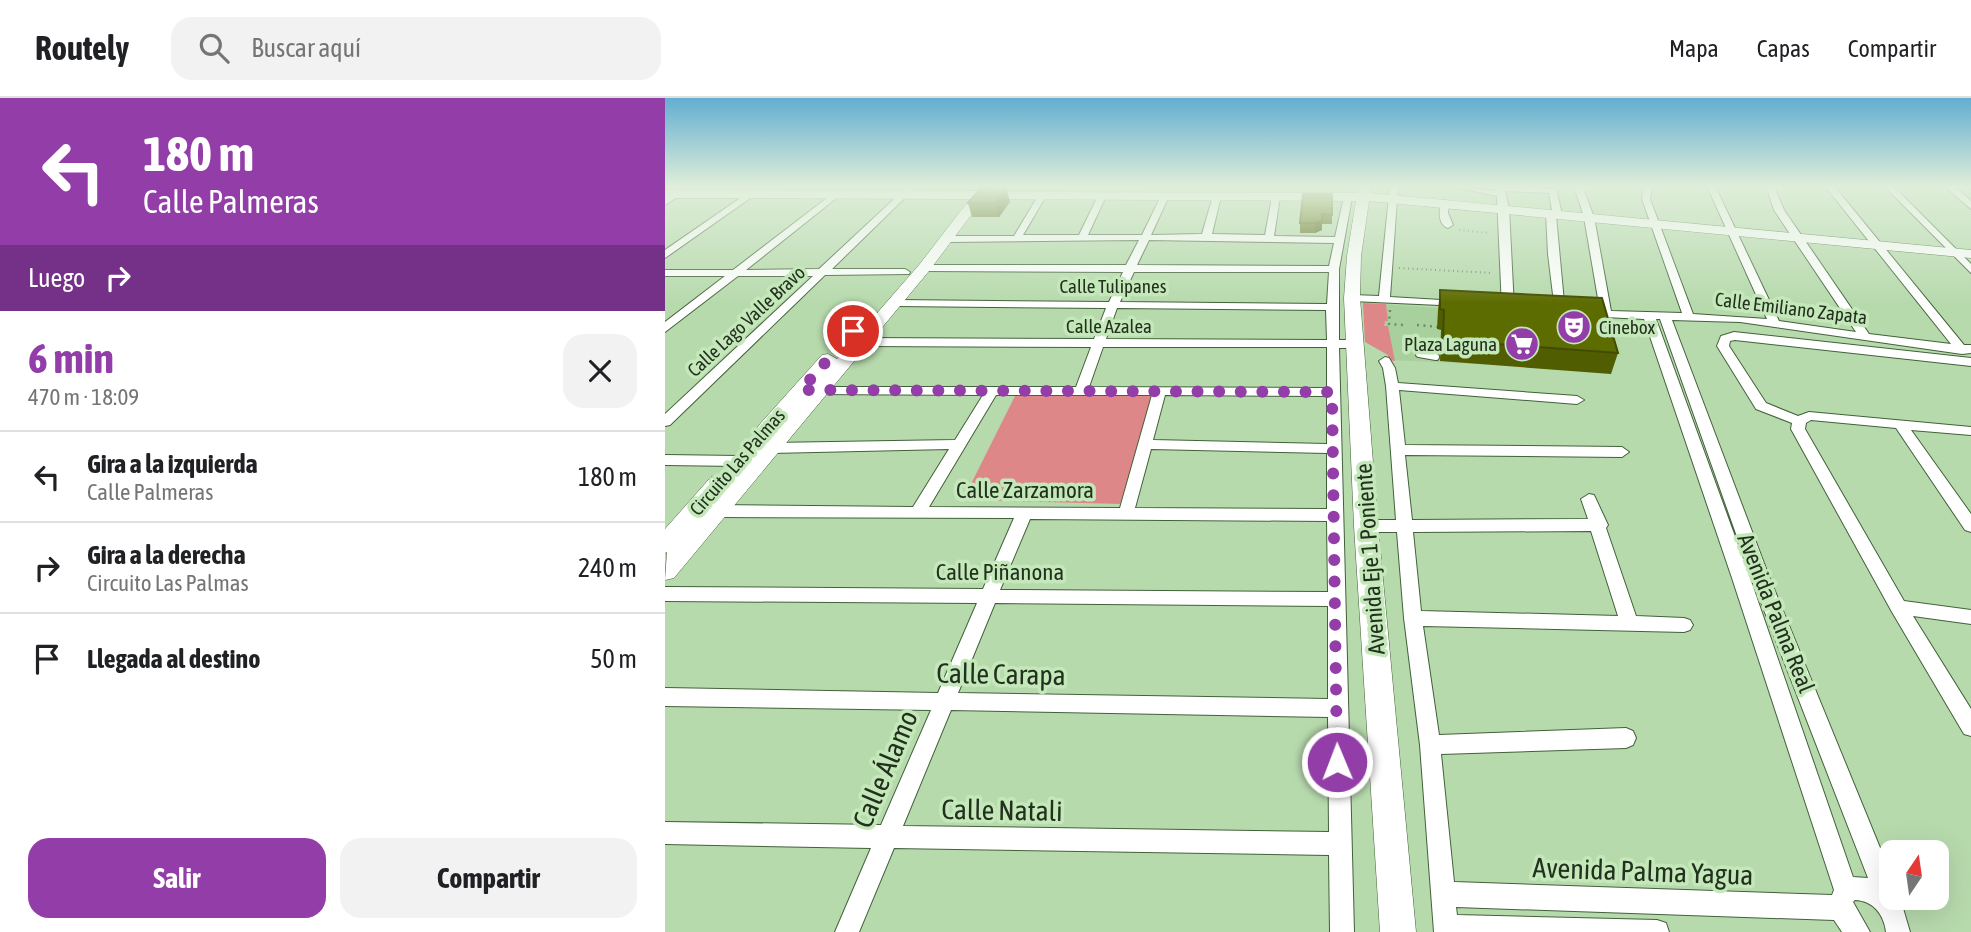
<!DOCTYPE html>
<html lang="es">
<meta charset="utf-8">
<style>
:root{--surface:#fff;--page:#f2f2f2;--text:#202124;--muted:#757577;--line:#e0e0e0;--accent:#933da9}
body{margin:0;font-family:"Asap Condensed",sans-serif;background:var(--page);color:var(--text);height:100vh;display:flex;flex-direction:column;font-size:26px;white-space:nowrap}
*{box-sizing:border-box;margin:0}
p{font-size:23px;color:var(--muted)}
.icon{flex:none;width:38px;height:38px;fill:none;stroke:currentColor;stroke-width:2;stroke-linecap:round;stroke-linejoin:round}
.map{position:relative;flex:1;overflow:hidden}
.side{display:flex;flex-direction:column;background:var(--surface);width:665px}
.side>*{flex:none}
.guide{background:#933da9;color:#fff;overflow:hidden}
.needle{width:46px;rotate:13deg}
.controls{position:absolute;left:1214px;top:742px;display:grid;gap:14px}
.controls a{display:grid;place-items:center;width:70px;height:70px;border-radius:14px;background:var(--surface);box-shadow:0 7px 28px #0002;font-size:35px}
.pin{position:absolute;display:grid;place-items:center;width:60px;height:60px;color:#fff;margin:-30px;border:4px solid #fff;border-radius:50%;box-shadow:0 2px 7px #0007}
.me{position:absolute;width:77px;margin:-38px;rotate:359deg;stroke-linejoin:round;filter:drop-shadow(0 0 5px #0008)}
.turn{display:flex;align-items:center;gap:24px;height:147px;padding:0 28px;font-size:32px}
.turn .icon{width:91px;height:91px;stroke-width:2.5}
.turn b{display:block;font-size:49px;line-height:60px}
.then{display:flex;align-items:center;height:66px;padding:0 28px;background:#0003;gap:14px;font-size:26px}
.round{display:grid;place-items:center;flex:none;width:74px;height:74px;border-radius:21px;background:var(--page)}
.summary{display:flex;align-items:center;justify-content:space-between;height:119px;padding:0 28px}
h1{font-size:42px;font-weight:700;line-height:52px;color:var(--accent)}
.primary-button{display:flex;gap:14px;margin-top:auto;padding:14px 28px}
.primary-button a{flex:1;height:80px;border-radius:21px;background:var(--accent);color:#fff;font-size:28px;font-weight:700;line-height:80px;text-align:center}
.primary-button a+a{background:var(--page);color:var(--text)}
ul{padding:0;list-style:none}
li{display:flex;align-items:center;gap:21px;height:91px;padding:0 28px;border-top:2px solid var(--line)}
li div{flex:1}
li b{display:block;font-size:26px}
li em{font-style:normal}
header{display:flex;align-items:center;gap:42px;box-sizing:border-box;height:98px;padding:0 35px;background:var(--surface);border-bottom:2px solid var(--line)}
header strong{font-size:33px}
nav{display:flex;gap:38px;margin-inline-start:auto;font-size:24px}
.search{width:490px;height:63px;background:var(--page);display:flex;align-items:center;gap:18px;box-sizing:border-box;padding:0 24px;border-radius:21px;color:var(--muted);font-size:26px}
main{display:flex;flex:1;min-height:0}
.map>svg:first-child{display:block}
.built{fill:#a8d09d}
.green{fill:#de8789}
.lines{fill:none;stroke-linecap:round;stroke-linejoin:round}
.lane-casing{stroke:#42613a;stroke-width:8}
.street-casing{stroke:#42613a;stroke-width:2}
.secondary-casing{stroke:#42613a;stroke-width:1}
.path-far1{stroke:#708969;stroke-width:2;stroke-dasharray:1 3.5;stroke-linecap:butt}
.path{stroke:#708969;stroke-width:2.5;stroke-dasharray:2 4.5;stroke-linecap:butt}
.lane{stroke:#fff;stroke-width:6}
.street{fill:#fff;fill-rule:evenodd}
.secondary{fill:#fff;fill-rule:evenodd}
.wall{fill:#505d00}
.shaded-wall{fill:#414c00}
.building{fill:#5d6c00;stroke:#414c00;stroke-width:2}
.route{stroke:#933da9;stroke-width:12;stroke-dasharray:0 21.6}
.labels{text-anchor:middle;stroke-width:7;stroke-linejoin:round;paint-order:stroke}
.far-street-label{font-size:19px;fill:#22301e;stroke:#c4e8ba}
.far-poi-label{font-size:19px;fill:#22301e;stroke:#c4e8ba;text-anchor:start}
.street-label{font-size:23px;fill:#22301e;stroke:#c4e8ba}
.near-street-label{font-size:28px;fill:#22301e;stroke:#c4e8ba}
</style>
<header>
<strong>Routely</strong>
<div class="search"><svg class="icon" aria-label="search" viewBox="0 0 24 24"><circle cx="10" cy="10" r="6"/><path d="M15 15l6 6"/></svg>Buscar aquí</div>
<nav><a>Mapa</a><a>Capas</a><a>Compartir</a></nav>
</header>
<main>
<section class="side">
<div class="guide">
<div class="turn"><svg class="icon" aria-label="left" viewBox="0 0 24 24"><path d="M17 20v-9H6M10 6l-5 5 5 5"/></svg><div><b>180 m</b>Calle Palmeras</div></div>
<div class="then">Luego<svg class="icon" aria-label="right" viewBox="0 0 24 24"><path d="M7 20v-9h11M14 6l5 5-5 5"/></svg></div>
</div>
<div class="summary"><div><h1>6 min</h1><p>470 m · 18:09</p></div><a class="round"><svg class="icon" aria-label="close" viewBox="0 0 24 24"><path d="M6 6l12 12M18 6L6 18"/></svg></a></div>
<ul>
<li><svg class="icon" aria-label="left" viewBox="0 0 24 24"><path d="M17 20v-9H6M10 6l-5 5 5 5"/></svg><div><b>Gira a la izquierda</b><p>Calle Palmeras</p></div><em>180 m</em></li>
<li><svg class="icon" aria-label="right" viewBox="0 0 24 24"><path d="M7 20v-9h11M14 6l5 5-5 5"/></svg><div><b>Gira a la derecha</b><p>Circuito Las Palmas</p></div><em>240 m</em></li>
<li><svg class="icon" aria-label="arrive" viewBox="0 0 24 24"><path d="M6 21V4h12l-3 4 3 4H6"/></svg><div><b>Llegada al destino</b></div><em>50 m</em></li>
</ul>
<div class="primary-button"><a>Salir</a><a>Compartir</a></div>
</section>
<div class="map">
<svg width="1306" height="834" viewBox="0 0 1306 834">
<rect width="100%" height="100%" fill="#b7daad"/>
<path class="built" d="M698,205L931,220L946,276L878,269L724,262L723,257L700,244Z"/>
<g class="green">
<path d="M698,205L721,206L723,223H720L719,228H723L730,263L724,262L723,257L700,244Z"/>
<path d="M350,298H488L455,406L298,402Z"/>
</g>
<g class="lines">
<g class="lane-casing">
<path id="lane" d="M755,245L754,256L771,259"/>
</g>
<g class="street-casing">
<g id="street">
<path d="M243,88H252L167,171H240L245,174L244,176L160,177L5,327L0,328V316L148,178H73L0,234V224L60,178H0V172H68L171,93L175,96L174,98L81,172L154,171Z"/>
<path d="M304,88H314L307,93Z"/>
<path d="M725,88H733L725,199L793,203L799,206L797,208L687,203L681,200L687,197L714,198Z"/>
<path d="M784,88L831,93V88L891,91L897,116L891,118L900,215L890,213L883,156L881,115L887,112L884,95L840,93L844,110L849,210L843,213L837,210L832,98Z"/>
<path d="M909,88H917L929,119L946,213L1017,215L977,101L979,88H987L985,101L1028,216L1102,221L1042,88H1050L1114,223L1191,234L1109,112L1101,88H1109L1119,112L1204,236L1286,246L1160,88H1169L1299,247H1306V255L1297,256L1075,224L1007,222L1105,481L1227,779V800H1235L1245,834H1221C1219,817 1209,803 1190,802L1188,804L1205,834H1177L1169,822L791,809L792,817L992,822L1001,825L1004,834H769L755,647L739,520L732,434H701L693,428L701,422H731L721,288L718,270L714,263L720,259L724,260L730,270L733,285L912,298L919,302L912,306L734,292L740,347L957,349L964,354L957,359L740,357L747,422L923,421L916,401L924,396L929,397L943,427L941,430L971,518L1019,520L1025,522L1028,527L1025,532L1019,534L758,528L774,637L961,630L968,633L971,640L968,647L961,650L776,656L789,784L1167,797L1169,792L1067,480L979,221L920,218L914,215L920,212H935L919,119ZM991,221H995L1087,481L1203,780L1188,779L1085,480ZM926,433L953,518L756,513L748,434Z"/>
<path d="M1219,88H1228L1306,166V175Z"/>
<path d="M1279,88H1289L1306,103V111Z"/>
<path d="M10,94L17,96L0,107V100Z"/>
<path d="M84,94L91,96L0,160V152Z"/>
<path d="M377,95L381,98L358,137H414L433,98L437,95L441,98L423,137H477L496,98L500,95L504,98L486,137L537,136L548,98L552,95L556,98L547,136L600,137L607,99L611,96L615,99L609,138L670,139L679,99L683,96L687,99L674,171V242H691L697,246L691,250H674L689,834H665L664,757L229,750L194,834H170L206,750L0,746V724L216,727L266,612L0,608V590L273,595L312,505L0,503V489L318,491L349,420L50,419L42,413L50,407L248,409L284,351L106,355L99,350L106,345L290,342L318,297L145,296L138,292L140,289H411L426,249L197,248L191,244L197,240L429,241L441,210L230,208L224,205L230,202L444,204L458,174L259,173L254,170L259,167H461L474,142L283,144L278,141L283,138H349L373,98ZM484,142L669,145L664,168L472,167ZM469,174H664L662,206L455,204ZM452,210L661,212L662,242L441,241ZM438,249H662V290L424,289ZM331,297H487L455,410L264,409ZM500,297L662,298V346L488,342ZM486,351L662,355V411L470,410ZM365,421L662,423L663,494L335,492ZM330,505L663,508V601L293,595ZM286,612L663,619L664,734L238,728Z"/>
<path d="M780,102L784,105L783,115L788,127L783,130C773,126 774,114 776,105Z"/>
<path d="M1069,234L1306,260V268L1070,242L1065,243L1064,248L1101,305L1133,318L1144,314L1306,329V337L1246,332L1306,416V434L1300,432L1231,330L1146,322L1141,325L1140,331L1239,503L1306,512V526L1248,518L1306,611V638L1299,636L1227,514L1126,331L1127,325L1091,311L1052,248L1056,238Z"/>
<path d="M0,357L74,358L81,363L74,368L0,367Z"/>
</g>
</g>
<g class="secondary-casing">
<path id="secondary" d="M315,88H325L324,94L693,95L694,88H706L705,95L1306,152V160L704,103L696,158L695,200L713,428L751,834H715L689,428L679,200L682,158L691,103L318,101L264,173L9,480L0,482L2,454L0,455V431L46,379L54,377L62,379L64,383L106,335L95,334L92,330L95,326L157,257L163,256L172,261L254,167L305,101L0,100V92L311,93Z"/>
</g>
<g class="path-far1">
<path d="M794,132L825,135"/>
<path d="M734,170L828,175"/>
</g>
<g class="path">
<path d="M725,212L724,226L738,227"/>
<path d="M752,227L774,229"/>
</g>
<use href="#lane" class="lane"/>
<use href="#street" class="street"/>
<use href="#secondary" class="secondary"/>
</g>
<g class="wall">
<path d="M341,90L345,104L334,119H307L303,105Z"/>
<path d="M667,96V126H657V132L650,135H635V125Z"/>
<path d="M775,192L953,255L946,276L775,263L776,232L772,231L773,212Z"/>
</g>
<g class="shaded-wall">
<path d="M341,90L345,104L334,119L330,105Z"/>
<path d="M657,116V132L650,135V125Z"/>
</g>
<g class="building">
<path d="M316,90H341L330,105H303Z"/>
<path d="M638,96H667V117L657,116V123L650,125H635Z"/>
<path d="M775,192L937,200L953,255L778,242L779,212L775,211Z"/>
</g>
<linearGradient id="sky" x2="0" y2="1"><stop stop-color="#63aed0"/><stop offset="0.43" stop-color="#dfeeda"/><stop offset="1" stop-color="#dfeeda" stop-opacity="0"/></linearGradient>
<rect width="1306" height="205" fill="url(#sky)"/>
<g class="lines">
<path class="route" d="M188,233L136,292L667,294L672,664"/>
</g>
<defs>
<g id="theatre-disc" transform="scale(1.75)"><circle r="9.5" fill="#933da9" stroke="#c4e8ba"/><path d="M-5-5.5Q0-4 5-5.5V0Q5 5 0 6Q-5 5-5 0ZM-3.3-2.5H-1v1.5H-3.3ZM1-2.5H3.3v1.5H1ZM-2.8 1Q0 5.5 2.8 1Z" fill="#fff"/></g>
<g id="supermarket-disc" transform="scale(1.75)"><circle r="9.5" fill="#933da9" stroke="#c4e8ba"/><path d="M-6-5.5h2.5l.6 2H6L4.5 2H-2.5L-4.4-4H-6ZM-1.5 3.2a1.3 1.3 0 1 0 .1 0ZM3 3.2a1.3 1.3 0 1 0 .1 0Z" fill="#fff"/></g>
</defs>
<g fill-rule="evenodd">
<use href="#theatre-disc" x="909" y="229"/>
<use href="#supermarket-disc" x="857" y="246"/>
</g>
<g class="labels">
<g class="far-street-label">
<text x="448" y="195">Calle Tulipanes</text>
<text transform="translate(1126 210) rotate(7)" y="7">Calle Emiliano Zapata</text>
<text transform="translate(81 223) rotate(-43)" y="7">Calle Lago Valle Bravo</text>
<text x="444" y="235">Calle Azalea</text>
<text transform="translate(72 364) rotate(-49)" y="7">Circuito Las Palmas</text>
</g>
<g class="far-poi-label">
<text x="934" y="236">Cinebox</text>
<text x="832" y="253" text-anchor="end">Plaza Laguna</text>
</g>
<g class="street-label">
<text x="360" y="400">Calle Zarzamora</text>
<text transform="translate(705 461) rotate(-94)" y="8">Avenida Eje 1 Poniente</text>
<text x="335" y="482">Calle Piñanona</text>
<text transform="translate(1111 515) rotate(68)" y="8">Avenida Palma Real</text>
</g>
<g class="near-street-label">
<text transform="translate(336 576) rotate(1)" y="10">Calle Carapa</text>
<text transform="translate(220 671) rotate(-67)" y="10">Calle Álamo</text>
<text transform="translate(337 712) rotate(1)" y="10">Calle Natali</text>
<text transform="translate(978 773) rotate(2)" y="10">Avenida Palma Yagua</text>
</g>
</g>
</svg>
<div class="controls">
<a><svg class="needle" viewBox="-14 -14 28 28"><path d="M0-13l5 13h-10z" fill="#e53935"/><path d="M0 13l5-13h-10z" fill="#757577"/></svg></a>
</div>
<div class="pin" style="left:188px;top:233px;background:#d93025"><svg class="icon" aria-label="arrive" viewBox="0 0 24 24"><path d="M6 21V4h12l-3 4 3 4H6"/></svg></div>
<svg class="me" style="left:672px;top:664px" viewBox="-20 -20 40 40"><circle r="17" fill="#933da9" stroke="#fff" stroke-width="3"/><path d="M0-11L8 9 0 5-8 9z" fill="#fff"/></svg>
</div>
</main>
